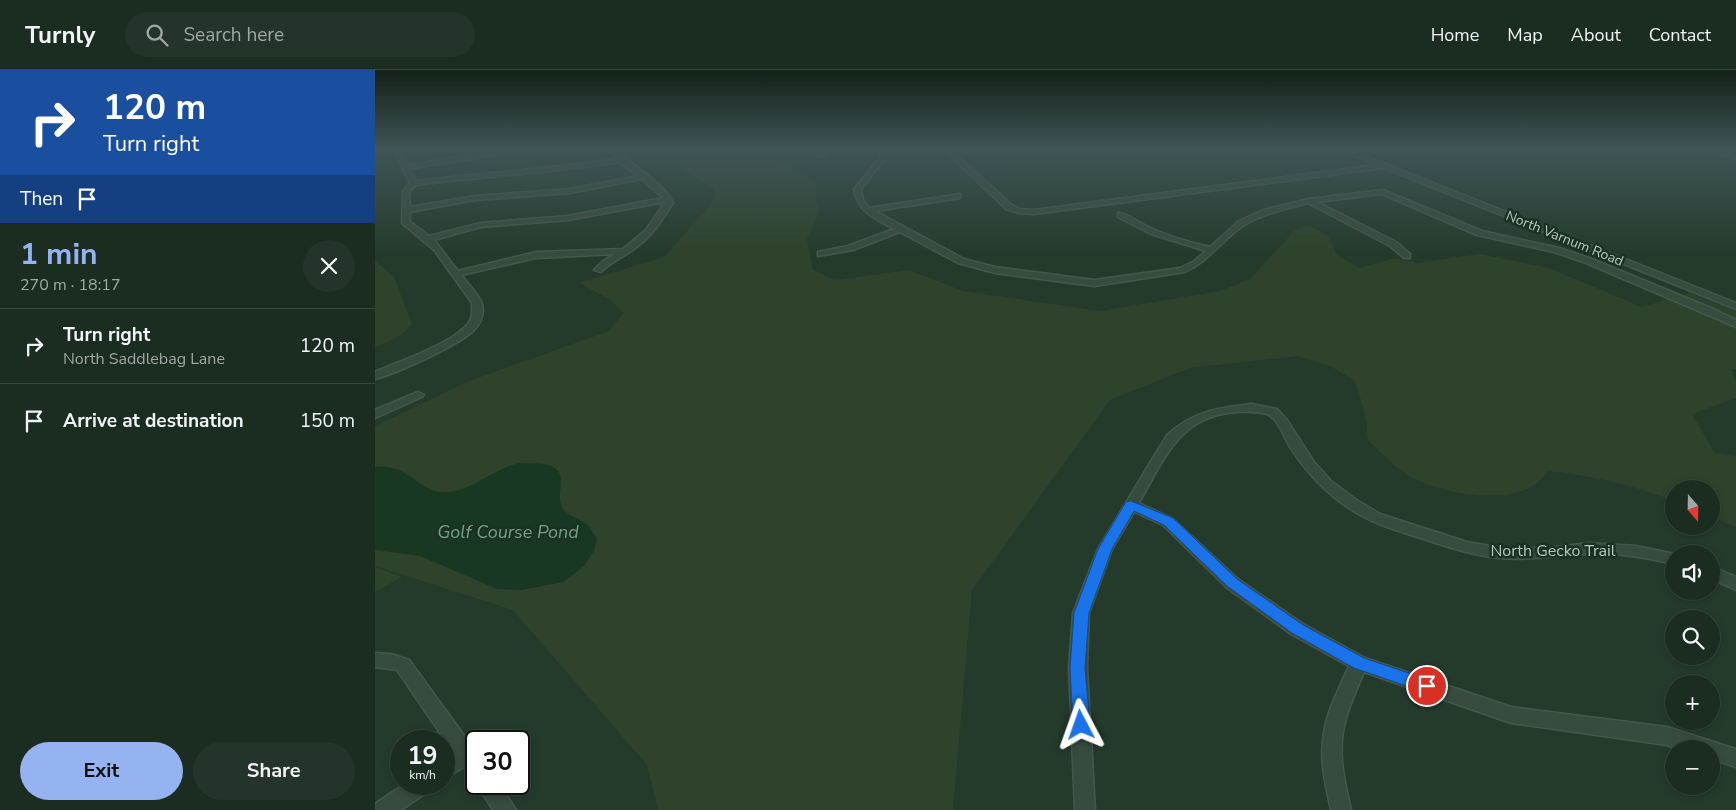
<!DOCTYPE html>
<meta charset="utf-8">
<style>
:root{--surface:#1b2c21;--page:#24342a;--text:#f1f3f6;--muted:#a0a7a5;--line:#39483f;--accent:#95b2f1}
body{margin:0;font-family:"Nunito Sans",sans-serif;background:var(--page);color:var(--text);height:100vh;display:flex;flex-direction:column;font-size:19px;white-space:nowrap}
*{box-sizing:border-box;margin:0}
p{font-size:16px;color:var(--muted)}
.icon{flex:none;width:28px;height:28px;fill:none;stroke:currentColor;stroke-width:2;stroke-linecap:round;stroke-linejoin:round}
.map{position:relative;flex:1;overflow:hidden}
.side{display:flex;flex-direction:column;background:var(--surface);width:375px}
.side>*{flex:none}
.banner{background:#1a4fa0;color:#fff;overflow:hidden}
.needle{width:32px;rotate:160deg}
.fabs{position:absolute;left:1290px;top:410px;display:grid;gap:10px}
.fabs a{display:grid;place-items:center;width:55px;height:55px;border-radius:50%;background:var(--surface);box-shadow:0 2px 8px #0003,0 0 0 1px var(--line);font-size:25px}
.speed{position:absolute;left:15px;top:660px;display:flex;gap:10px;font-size:25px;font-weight:700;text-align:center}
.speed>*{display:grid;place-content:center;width:65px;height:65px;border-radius:50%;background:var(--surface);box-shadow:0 2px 8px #0003,0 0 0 1px var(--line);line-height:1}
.speed small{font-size:12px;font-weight:400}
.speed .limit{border:2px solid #111;border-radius:8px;background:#fff;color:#111}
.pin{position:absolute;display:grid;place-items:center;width:42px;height:42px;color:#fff;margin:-21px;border:2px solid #fff;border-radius:50%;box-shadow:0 1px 5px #0007}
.me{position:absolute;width:55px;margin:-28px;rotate:356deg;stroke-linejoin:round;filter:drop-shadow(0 0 4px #0008)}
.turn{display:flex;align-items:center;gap:18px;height:105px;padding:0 20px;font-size:22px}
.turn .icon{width:65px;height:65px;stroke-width:2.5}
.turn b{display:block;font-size:35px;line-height:42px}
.then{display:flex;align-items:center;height:48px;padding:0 20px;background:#0003;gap:10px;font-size:19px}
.round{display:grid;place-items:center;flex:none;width:52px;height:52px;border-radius:26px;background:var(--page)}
.head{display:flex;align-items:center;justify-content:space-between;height:85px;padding:0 20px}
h1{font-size:30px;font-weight:700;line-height:38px;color:var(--accent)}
.cta{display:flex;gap:10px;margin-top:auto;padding:10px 20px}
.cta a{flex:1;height:58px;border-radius:30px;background:var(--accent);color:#111;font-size:20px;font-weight:700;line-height:58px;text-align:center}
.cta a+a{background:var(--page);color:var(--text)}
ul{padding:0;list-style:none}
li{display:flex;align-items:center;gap:15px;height:75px;padding:0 20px;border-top:1px solid var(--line)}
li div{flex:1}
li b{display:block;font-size:19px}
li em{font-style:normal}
header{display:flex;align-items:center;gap:30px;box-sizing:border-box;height:70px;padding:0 25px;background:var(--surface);border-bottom:1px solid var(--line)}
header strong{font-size:24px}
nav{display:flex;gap:28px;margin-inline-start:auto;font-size:18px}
.search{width:350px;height:45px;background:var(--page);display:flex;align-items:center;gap:12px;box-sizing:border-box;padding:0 18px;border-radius:28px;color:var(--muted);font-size:19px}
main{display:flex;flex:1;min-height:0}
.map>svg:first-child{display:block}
.green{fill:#2e422c}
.water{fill:#183824}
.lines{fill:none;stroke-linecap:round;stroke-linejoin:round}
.street-casing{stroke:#44574b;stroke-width:3}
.secondary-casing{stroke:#44574b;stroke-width:2}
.street{fill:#384b3f;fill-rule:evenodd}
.secondary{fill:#465e50;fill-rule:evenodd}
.route{fill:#1a73e8;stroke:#114b97}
.labels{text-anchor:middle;stroke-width:5;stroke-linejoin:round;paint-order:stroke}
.far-street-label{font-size:14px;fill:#b4c7bb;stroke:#1d3024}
.street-label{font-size:16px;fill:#b4c7bb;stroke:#1d3024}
.water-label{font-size:18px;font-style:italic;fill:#6fa482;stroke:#1d3024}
</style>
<header>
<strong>Turnly</strong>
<div class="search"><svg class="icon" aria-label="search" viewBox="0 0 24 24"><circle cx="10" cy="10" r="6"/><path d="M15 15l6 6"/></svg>Search here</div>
<nav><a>Home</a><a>Map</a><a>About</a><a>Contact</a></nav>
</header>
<main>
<section class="side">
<div class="banner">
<div class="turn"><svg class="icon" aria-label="right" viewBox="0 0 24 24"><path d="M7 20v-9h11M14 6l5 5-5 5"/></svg><div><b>120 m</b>Turn right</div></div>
<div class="then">Then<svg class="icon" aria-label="arrive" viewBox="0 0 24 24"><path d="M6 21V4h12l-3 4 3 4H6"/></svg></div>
</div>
<div class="head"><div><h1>1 min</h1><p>270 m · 18:17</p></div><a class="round"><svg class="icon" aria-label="close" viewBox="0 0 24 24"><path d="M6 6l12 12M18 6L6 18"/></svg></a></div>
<ul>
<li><svg class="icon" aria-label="right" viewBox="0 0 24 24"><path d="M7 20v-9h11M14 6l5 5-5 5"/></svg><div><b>Turn right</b><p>North Saddlebag Lane</p></div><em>120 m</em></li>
<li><svg class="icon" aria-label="arrive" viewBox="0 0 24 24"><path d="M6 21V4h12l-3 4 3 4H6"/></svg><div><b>Arrive at destination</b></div><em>150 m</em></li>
</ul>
<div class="cta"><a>Exit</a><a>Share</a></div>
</section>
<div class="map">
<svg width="1361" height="740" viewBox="0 0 1361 740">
<rect width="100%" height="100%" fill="#243b2c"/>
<g class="green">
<path d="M278,78H380L442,112L441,131L445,140L432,169L438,200L459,210L534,200L588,221L725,241L845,221L875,209L920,160L935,156L953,166L962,185L984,198L1020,188L1042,193L1105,184L1174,198L1267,237L1314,223L1361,241V299H1356L1361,311V328L1317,344L1340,383L1361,386V457L1336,447V419H1299V431C1259,415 1214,405 1172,401C1152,439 1075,425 1044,411C1029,404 1016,393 1005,382C1002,378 996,374 994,371C992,366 992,357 991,352C989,338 984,325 980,311L957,297L924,286L815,298L735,330L597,520L578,740H283L272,695L138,540L0,496V356L94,311L234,261L249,243L234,229L204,213L289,187L332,139L341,125L338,118L281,83Z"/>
<path d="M0,191L19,207L37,254C27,267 15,271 0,277Z"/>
<path d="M0,497L27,507L0,522Z"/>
</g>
<path class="water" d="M144,393C154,394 169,392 178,397C194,405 179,425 188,439C194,446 200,447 207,451C214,455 218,462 222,469L219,481L208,497L188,512L147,520L122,519L45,486L0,480V397C33,392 46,425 72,422C99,420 118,399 144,393Z"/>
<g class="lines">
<g class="street-casing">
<g id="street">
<path d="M17,78H23L32,95L112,82L195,78L112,86L33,99L41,111C108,103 176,99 243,88L234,78H241C257,98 289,111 298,133C287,150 276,168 259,179C248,187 236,192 226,202L219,200L228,191L240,184L161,188L86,205C92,213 104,224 107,234C110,244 105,255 97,262C81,276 21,304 0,309V302C24,291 80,273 94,252C98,247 97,240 97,233L59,180L27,153L28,121L35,113ZM245,92L263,106L195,119L100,126L35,137L34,121L41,115C109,106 177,103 245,92ZM267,109L288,128L193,146L106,153L54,166L35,152V142L100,130L195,123ZM290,132L271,160L248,179L161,182L83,201L59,170L106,157L193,150Z"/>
<path d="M425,78H434L455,86L452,88L436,84Z"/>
<path d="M503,78H509L512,86L486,119L488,130L494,138L585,124V128L500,141L589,189L620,197L719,210L805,198L818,192L831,181L776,164L743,147V143C752,143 763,152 771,156C792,166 813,172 835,177L864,151L888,140L934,129L1008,120L1107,161L1184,178L1217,189L1338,239L1361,250V257L1211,193L1179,182L1102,165L1007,124L942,132L1021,172L1035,184V188H1029L1015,176L933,133C912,139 890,143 871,154C848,168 836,190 810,202L719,216L620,203L583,193L525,162L478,180L443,186V182L473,176L519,159C500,148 483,143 479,119L506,86Z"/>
<path d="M567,78H574L637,135L645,139L659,140L1001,95L961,78H970L1361,233V239L1009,98L659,144L644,143L631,139Z"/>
<path d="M43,322L49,325L47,327L0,348V340Z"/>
<path d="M876,334L902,339L912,350L939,392L956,411L980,429L1005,444L1092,472L1126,478H1172L1214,473L1261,476L1300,484L1299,494C1271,488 1241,482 1212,484C1183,485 1155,491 1125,488C1093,485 1061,473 1030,463C1019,459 1006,456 995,450C961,434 935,408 915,377C909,367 904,351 894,345C890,343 880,342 876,342C808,339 792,383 764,433L798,449L863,509L928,554L990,588L1136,637L1292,657L1361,679V697L1336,689V679H1304L1292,675L1136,653L989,602C980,624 968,648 967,671C965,694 971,718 976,740H956C951,717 945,693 948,670C950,644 964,619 974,596L916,564L851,517L788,455L759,442L737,479L714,543L712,598L720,740H700L694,598L698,543L723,479L792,365C817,342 842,338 876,334Z"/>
<path d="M1336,496L1361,507V520L1336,509Z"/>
<path d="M0,583L16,584L34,590L101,682V707L94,705L89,697L69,708V688L78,682L22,600L0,597Z"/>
<path d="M30,714H57L54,721L26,740H0L1,733Z"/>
<path d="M102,714H124L141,740H118Z"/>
</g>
</g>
<g class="secondary-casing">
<path id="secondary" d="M1325,78H1340L1361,84V90Z"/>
</g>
<use href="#street" class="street"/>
<use href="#secondary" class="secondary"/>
</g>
<linearGradient id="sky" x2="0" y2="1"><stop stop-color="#142018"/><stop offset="0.43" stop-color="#3f5556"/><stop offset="1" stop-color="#3f5556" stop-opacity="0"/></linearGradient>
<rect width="1361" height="182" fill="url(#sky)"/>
<path class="route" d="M756,431L798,448L862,509L928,555L989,588L1057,611L1060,616L1057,621L1052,623L979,598L917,563L852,516L789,455L759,441L737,479L714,543L710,598L715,655L712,660L706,663L700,660L698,655L695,598L699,543L723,479L751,432Z"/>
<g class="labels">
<g class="far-street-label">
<text transform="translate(1190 168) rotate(22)" y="5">North Varnum Road</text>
</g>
<g class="street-label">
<text x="1178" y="486">North Gecko Trail</text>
</g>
<g class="water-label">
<text x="133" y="468">Golf Course Pond</text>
</g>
</g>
</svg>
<div class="fabs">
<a><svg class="needle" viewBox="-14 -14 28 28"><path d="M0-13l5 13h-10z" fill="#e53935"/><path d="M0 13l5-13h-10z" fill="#a0a7a5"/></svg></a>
<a><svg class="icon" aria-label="sound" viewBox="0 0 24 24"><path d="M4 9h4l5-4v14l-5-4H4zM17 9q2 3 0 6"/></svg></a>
<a><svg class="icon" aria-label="search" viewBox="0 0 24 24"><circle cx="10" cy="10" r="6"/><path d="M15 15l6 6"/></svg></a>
<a>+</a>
<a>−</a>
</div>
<div class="speed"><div>19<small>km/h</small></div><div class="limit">30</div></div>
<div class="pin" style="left:1052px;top:616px;background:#d93025"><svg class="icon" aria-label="arrive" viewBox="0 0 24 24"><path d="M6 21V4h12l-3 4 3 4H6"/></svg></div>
<svg class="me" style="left:706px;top:655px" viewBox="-20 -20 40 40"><path d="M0-17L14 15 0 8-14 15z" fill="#1a73e8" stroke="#fff" stroke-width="4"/></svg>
</div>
</main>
